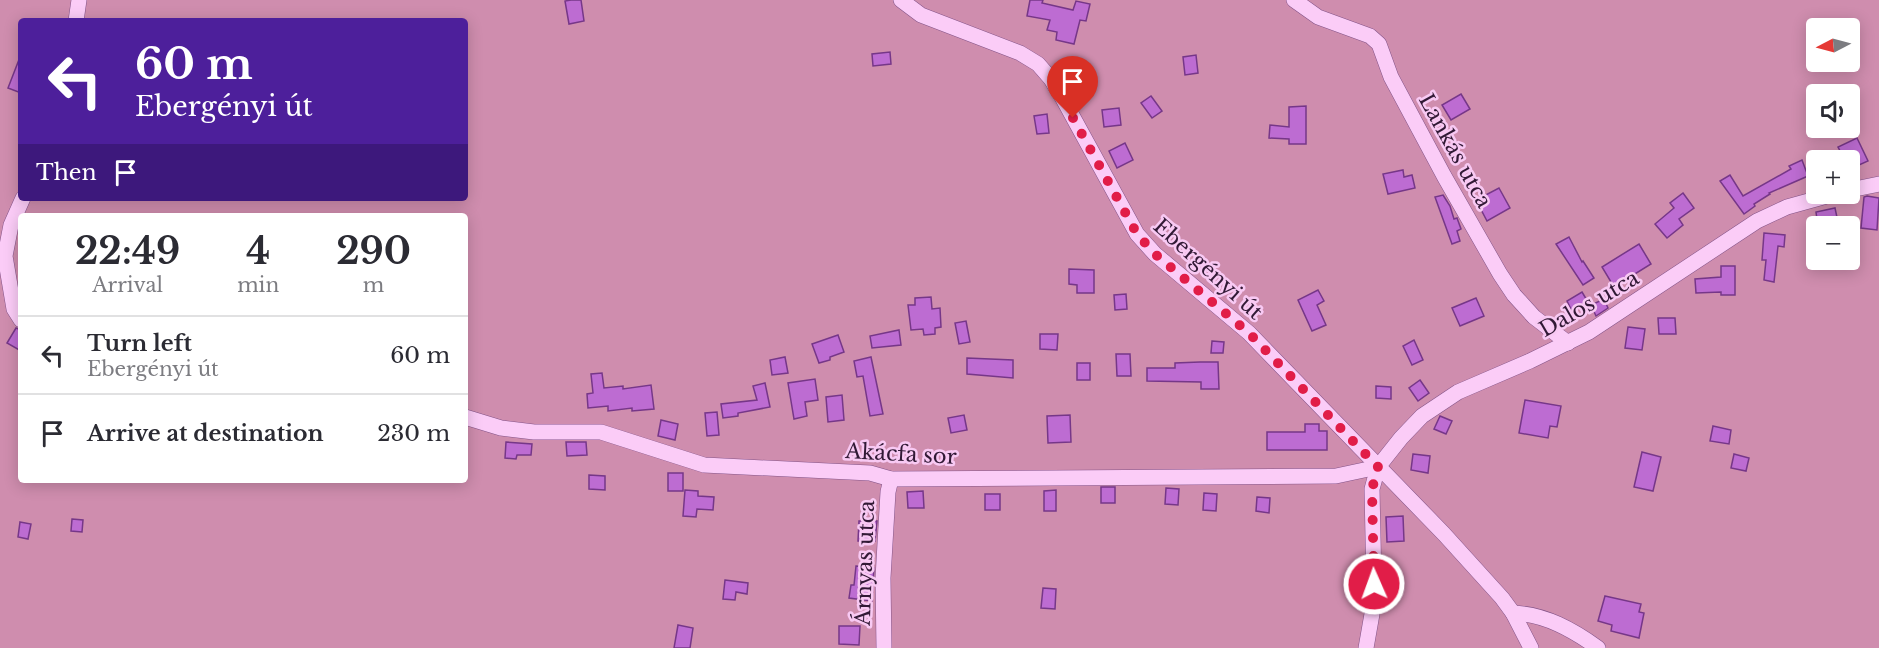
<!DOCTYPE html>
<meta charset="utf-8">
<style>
:root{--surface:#fff;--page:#f2f2f3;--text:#2b2b33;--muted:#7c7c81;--line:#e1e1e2}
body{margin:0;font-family:"Libre Baskerville",serif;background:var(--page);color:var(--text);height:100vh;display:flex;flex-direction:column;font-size:22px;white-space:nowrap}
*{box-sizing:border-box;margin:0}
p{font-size:20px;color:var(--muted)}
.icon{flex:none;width:33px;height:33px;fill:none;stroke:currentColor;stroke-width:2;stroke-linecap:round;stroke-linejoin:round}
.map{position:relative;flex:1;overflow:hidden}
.panel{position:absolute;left:18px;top:213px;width:450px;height:270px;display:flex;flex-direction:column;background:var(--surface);border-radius:6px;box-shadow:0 3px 15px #0003}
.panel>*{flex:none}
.top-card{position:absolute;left:18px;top:18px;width:450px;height:183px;border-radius:6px;box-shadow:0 3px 15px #0003;background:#4d1f9b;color:#fff;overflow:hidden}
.needle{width:39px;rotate:264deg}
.controls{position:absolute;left:1806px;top:18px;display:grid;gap:12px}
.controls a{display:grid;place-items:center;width:54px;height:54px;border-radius:6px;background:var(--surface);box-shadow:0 3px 15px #0003;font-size:30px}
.pin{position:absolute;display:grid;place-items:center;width:51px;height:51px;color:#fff;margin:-62px -26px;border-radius:50% 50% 50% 0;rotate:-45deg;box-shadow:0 0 6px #0007}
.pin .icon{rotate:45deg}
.me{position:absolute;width:66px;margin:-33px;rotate:358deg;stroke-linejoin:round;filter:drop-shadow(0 0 4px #0008)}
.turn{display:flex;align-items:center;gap:21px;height:126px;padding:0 18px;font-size:27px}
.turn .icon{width:78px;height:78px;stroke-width:2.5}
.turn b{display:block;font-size:42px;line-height:51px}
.then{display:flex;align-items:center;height:57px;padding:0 18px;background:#0003;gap:12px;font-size:22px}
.eta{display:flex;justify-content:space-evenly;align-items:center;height:102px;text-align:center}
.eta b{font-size:36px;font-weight:700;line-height:42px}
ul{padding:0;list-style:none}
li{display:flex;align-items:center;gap:18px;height:78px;padding:0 18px;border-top:2px solid var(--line)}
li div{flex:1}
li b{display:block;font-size:22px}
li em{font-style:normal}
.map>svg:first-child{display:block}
.green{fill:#cf8dae;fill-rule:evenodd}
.building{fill:#bd6cd2;stroke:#763788;stroke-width:1.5}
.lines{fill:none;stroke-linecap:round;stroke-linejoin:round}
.minor-casing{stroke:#835388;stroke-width:16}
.minor{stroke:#fbccf7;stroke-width:15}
.route{stroke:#e11d48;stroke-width:10;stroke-dasharray:0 18}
.labels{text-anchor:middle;stroke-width:5;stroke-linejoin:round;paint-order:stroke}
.street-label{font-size:21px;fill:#311935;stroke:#f8c9f3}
</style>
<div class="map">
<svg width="1879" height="648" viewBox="0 0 1879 648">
<rect width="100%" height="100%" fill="#f1b9ec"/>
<path class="green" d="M0,0H1879V648H0ZM21,21H465V198H21ZM1816,28H1850V62H1816ZM1816,94H1850V128H1816ZM1816,160H1850V194H1816ZM21,216H465V480H21ZM1816,226H1850V260H1816Z"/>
<g class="building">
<path d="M571,0H581L584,21L569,24L565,1Z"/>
<path d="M1030,0H1043L1042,3L1073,10L1076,1L1090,4L1086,21L1080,20L1074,44L1056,40L1057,32L1047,30L1050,20L1027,16Z"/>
<path d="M890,52L891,64L873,66L872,54Z"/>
<path d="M1196,55L1198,73L1185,75L1183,57Z"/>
<path d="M20,57H21V93L8,88Z"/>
<path d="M1461,94L1470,109L1451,120L1442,105Z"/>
<path d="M1151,96L1162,111L1152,118L1141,103Z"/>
<path d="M1306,106V144H1289V139L1269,138L1270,125L1289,127V107Z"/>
<path d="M1119,108L1121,125L1104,127L1102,110Z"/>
<path d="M1047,114L1049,133L1037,134L1034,116Z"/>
<path d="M1857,138L1868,161L1850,169V160H1845L1838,147Z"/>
<path d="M1125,143L1133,160L1117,168L1109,151Z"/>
<path d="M1802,160L1808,176L1769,193L1770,194L1754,204L1755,206L1744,214L1720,181L1730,175L1743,196L1791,169L1789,166Z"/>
<path d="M1403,170L1404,177L1412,175L1415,188L1388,194L1383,174Z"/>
<path d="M1499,188L1510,208L1487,221L1476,200Z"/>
<path d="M1683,193L1694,208L1679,219L1683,225L1667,238L1655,224L1674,208L1670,203Z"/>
<path d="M1443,195L1450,206L1454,219L1457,218L1461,229L1457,231L1460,241L1452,244L1435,197Z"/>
<path d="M1867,196L1879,198L1877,230L1861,228L1864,197Z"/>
<path d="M1835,208L1838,222L1831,223V226H1818L1816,212Z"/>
<path d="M1764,233L1785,235L1784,247L1778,246L1774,282L1764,280L1766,260H1762Z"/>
<path d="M1569,237L1582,262L1583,261L1594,278L1583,285L1556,244Z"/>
<path d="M1639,244L1651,264L1614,287L1602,267Z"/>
<path d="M1721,266H1735V295H1721V292L1696,293L1695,279L1721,277Z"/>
<path d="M1069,269L1094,270V293H1077V285L1069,284Z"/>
<path d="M1318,290L1324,301L1317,305L1326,325L1312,331L1298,300Z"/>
<path d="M1582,292L1588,302L1572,311L1567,301Z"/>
<path d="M1126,294L1127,309L1115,310L1114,295Z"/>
<path d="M931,297L932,309L940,308L941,327L935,328V334L924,335L923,329L911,330L908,305H915V298Z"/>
<path d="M1476,298L1484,316L1460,326L1452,308Z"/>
<path d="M1604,299L1608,308L1596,316L1591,305Z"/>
<path d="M1658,318H1675L1676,334H1659Z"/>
<path d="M966,321L970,342L959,344L955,323Z"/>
<path d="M1628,327L1645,329L1642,350L1625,348Z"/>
<path d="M16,328L21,330V351L7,343Z"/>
<path d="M899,330L901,345L872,348L870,336Z"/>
<path d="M1040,334H1058L1057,350L1040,349Z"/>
<path d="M838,335L844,352L830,357V360L819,363L812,344Z"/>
<path d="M1414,340L1423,360L1412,365L1403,346Z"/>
<path d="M1212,341L1224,342L1223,353H1211Z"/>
<path d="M1116,354H1130L1131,376H1117Z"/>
<path d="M785,357L788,373L772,375L770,360Z"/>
<path d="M871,357L883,414L870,416L863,376L857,377L854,361Z"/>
<path d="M967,358L1013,360V378L967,374Z"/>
<path d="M1200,362H1218L1219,389H1201V382L1147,381V368H1175V363Z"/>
<rect x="1077" y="363" width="13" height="17"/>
<path d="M602,373L604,388L623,386V389L651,385L654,409L632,411V408L608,411V406L588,408L587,394L593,393L591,374Z"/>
<path d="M815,379L818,400L805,402L807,416L794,419L788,383Z"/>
<path d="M1420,380L1429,393L1418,401L1409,388Z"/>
<path d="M765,383L770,407L738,413V416L723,418L721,404L757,400L753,386Z"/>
<path d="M1376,386L1391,387V399L1376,398Z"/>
<path d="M842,395L844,420L828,422L826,397Z"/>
<path d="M1525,400L1561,406L1557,427L1550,426L1548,438L1519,433Z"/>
<path d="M717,412L719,435L707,436L705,413Z"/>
<path d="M964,415L967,430L951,433L948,418Z"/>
<path d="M1070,415L1071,442L1048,443L1047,416Z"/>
<path d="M1440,416L1452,421L1446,434L1434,429Z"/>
<path d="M661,420L678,424L675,440L658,436Z"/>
<path d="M1305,424H1319V431H1327V450H1267V432H1305Z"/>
<path d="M1713,426L1731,430L1729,444L1710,441Z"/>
<path d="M506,442L532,444L531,455H517L516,459L505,458Z"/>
<path d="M566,442H586L587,455L567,456Z"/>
<path d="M1642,452L1661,457L1653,491L1634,487Z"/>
<path d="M1413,454L1430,456L1428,473L1411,470Z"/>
<path d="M1734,454L1749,458L1746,471L1731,468Z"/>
<rect x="668" y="473" width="15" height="18"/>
<path d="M589,475L605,476V490L589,489Z"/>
<rect x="1101" y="487" width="14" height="16"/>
<path d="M1166,488L1179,489L1178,505L1165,504Z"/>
<path d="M685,490L698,491V496L714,497L713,510L697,509L696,517L683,516Z"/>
<path d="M1056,490V511H1044V491Z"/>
<path d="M923,491L924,508H908L907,492Z"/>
<path d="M1204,493L1217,494L1216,511L1203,510Z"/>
<rect x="985" y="494" width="15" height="16"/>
<path d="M1257,497L1270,498L1269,513L1256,511Z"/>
<path d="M1403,516L1404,541L1387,542L1386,517Z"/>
<path d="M72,519L83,520L82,532L71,531Z"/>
<path d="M859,521H877L875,541H858Z"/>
<path d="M20,522L31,524L28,539L18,537Z"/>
<path d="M856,566L874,568L872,601L849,598L851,585H854Z"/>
<path d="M725,580L748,583L747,594L736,592L735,600L723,599Z"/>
<path d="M1043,588L1056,589L1055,609L1041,608Z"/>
<path d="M1605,596L1641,604L1639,612L1644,613L1639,638L1611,631L1612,625L1598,621Z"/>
<path d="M678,625L693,628L690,648H674Z"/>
<path d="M839,626H860L859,645L839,644Z"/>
</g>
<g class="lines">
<g class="minor-casing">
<g id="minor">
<path d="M901,0L921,15L1020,53L1038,64L1051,79L1062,97L1137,234L1155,254L1249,333L1444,534L1502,598L1513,613L1531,648"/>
<path d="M1294,0L1318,17L1370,36L1379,44L1391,77L1444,176L1500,274L1514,295L1534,317L1568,343"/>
<path d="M76,21L79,0"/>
<path d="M1850,190L1879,184"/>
<path d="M21,320L14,309L5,256L11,225L23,198"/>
<path d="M465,417L501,428L534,432H601L704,465L870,473L891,479L1336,476L1378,467"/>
<path d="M1513,613C1545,614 1573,630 1598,648"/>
<path d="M884,648L883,578L888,492L891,479"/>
<path d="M1366,648L1372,614L1374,584L1372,489L1378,467L1401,438L1422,416L1458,392L1530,361L1589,332L1757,221L1787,207L1834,194"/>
</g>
</g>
<use href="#minor" class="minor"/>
</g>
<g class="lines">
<path class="route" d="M1073,118L1137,234L1155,254L1249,333L1378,467L1372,489L1374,584"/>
</g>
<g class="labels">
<g class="street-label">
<text transform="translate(1455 151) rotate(61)" y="7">Lankás utca</text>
<text transform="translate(1208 269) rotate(42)" y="7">Ebergényi út</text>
<text transform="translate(1589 304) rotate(-30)" y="7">Dalos utca</text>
<text transform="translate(901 454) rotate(3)" y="7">Akácfa sor</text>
<text transform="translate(865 563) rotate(-88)" y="7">Árnyas utca</text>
</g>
</g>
</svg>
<div class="controls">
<a><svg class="needle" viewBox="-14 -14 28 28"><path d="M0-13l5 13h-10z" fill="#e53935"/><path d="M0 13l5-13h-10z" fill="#7c7c81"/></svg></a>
<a><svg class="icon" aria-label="sound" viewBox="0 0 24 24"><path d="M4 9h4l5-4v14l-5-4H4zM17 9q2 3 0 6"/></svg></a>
<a>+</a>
<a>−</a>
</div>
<div class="pin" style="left:1073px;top:118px;background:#d93025"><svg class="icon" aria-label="arrive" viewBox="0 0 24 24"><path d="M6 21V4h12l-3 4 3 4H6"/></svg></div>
<svg class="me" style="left:1374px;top:584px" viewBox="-20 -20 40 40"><circle r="17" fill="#e11d48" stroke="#fff" stroke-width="3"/><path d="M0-11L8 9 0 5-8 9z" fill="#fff"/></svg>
<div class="top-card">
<div class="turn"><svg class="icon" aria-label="left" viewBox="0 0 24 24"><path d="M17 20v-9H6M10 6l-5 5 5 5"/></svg><div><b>60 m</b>Ebergényi út</div></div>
<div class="then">Then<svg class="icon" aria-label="arrive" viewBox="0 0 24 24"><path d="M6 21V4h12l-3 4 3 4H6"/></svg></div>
</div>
<section class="panel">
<div class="eta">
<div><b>22:49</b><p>Arrival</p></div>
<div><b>4</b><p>min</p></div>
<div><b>290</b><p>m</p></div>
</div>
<ul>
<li><svg class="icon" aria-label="left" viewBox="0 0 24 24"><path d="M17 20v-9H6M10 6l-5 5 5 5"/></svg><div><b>Turn left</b><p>Ebergényi út</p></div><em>60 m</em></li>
<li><svg class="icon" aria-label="arrive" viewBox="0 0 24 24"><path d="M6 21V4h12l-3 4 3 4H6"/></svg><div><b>Arrive at destination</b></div><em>230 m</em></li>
</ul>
</section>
</div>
